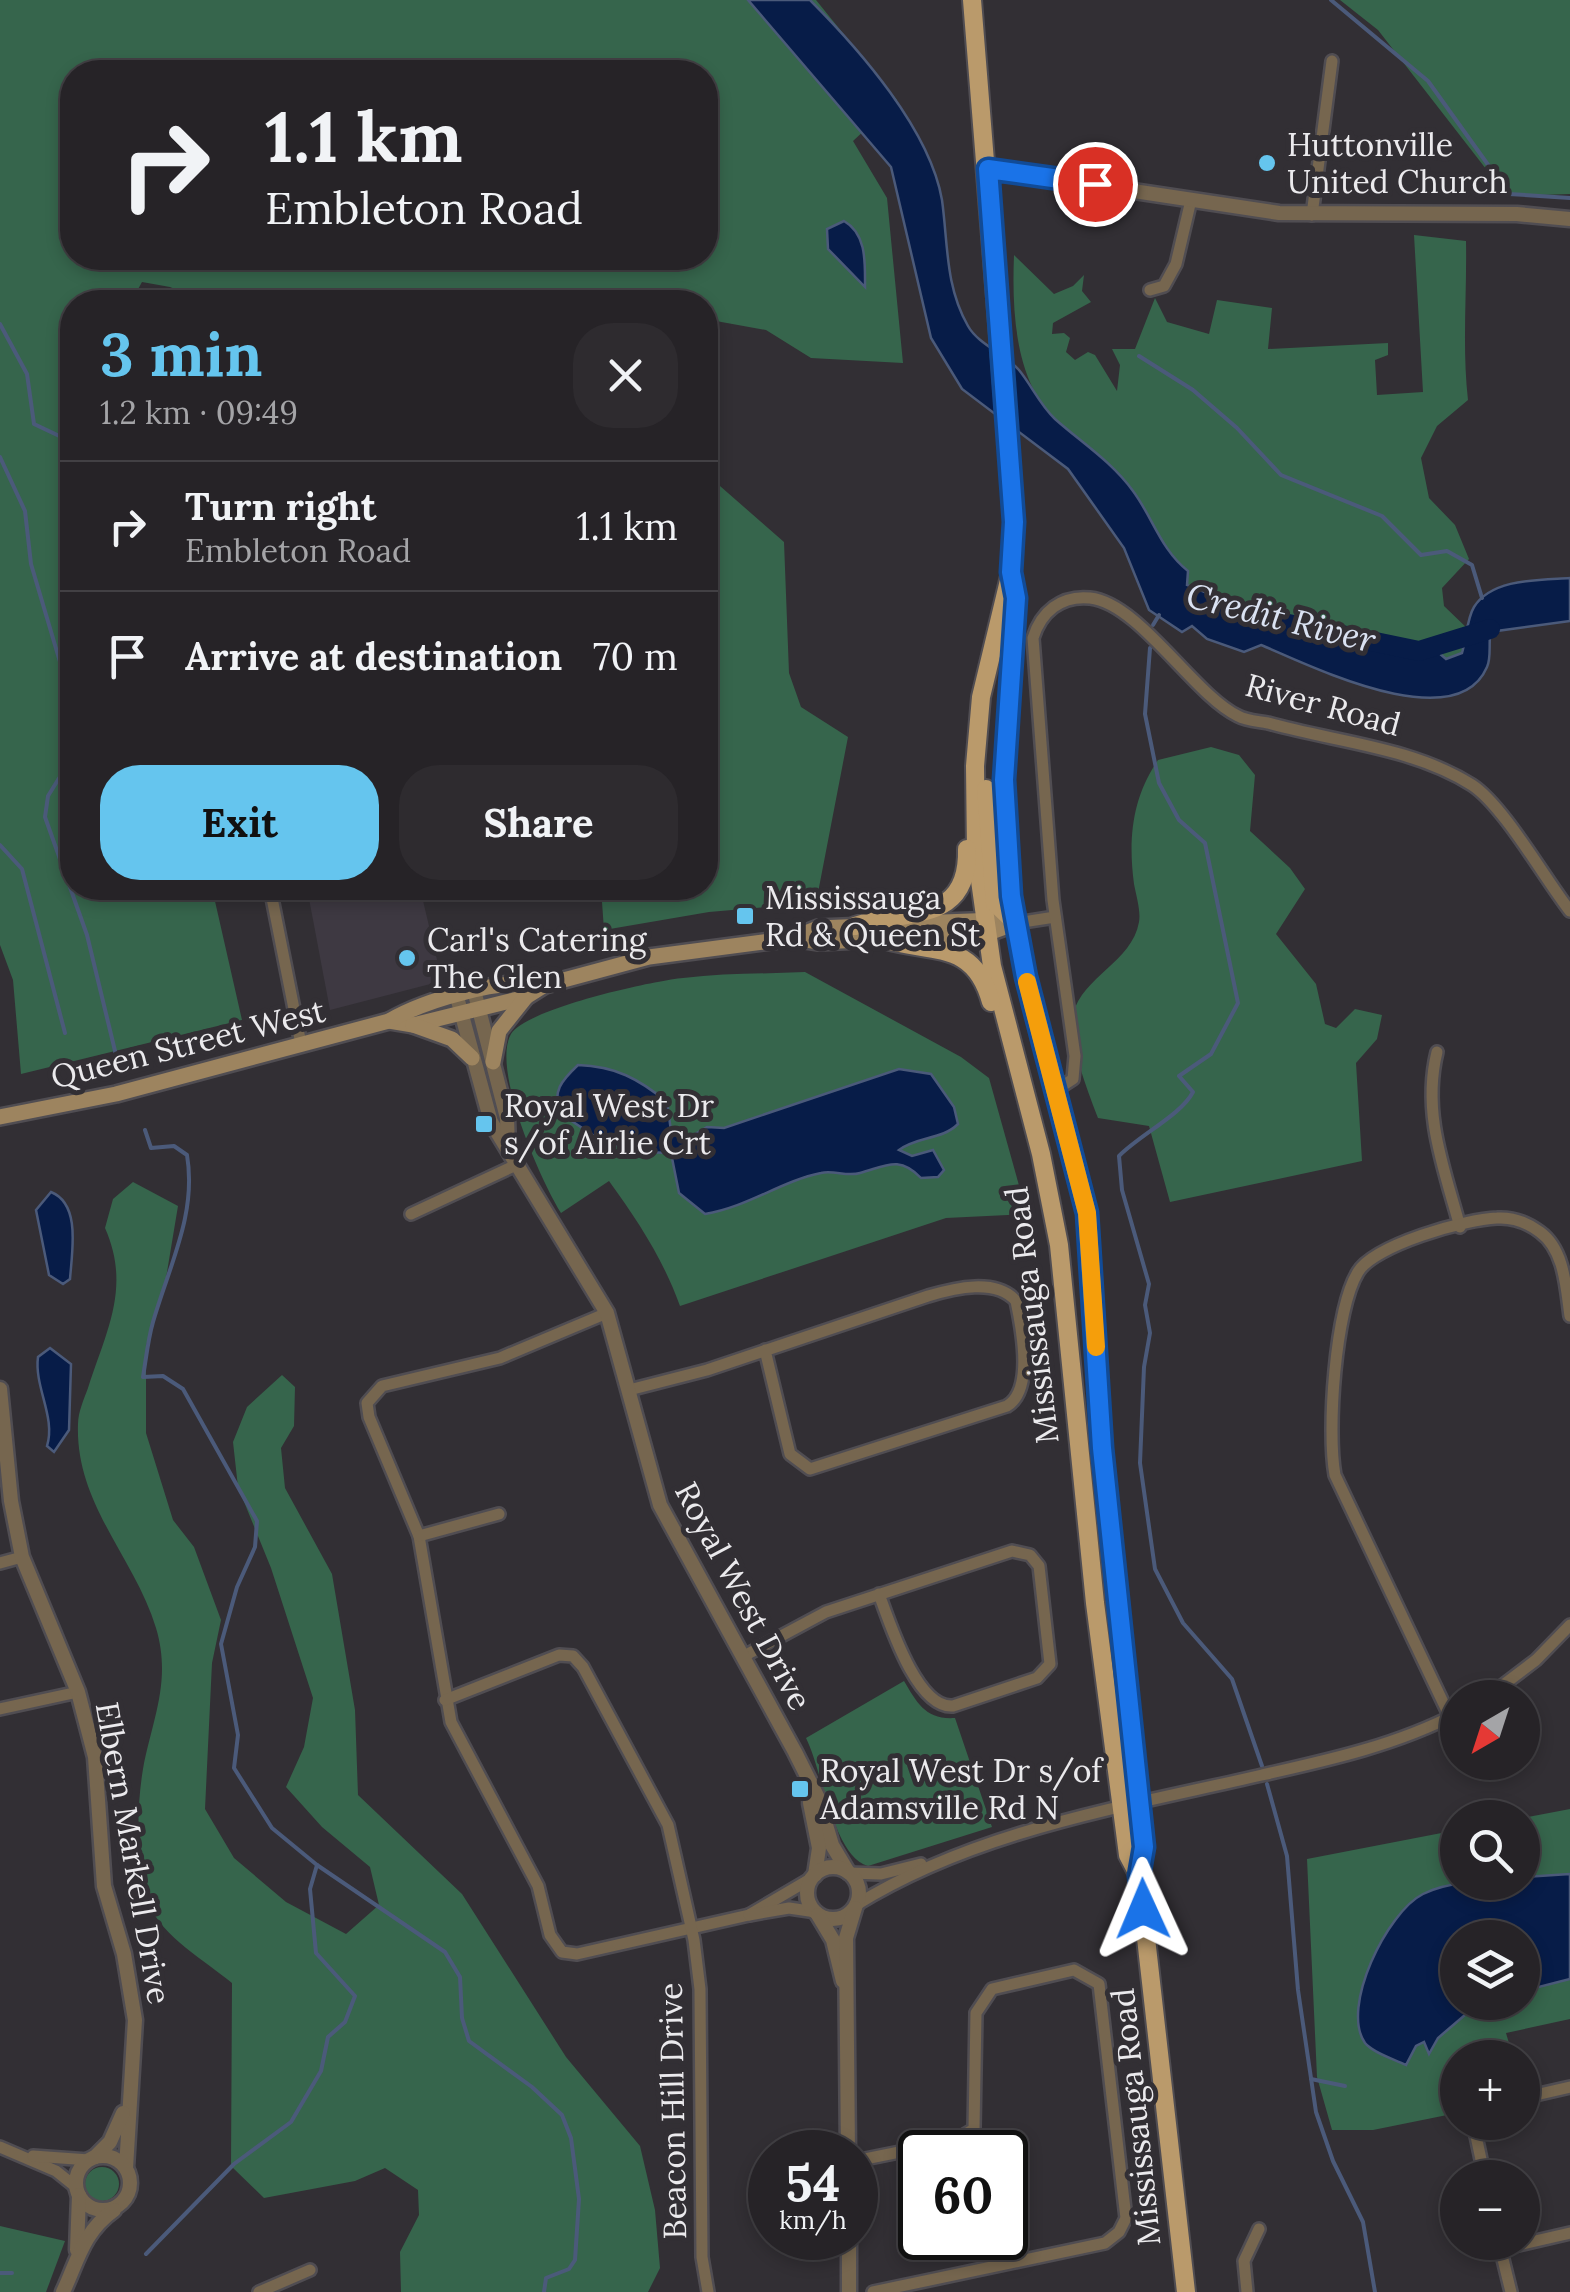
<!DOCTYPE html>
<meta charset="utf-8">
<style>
:root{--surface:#262327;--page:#2e2b2f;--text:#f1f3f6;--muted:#a4a4a7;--line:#424044;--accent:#65c5ee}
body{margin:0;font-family:Lora,serif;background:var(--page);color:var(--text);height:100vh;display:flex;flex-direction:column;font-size:38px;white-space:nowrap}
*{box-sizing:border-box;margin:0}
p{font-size:32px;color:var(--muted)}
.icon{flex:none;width:55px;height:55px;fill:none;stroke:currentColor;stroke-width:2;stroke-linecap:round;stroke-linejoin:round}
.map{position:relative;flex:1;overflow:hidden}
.drawer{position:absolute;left:60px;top:290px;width:658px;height:610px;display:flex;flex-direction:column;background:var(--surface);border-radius:40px;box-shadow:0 5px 15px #0003,0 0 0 2px var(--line)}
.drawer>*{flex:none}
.hud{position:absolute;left:60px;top:60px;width:658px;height:210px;border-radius:40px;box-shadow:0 5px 15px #0003,0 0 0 2px var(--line);background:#262327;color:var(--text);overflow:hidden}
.needle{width:65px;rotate:219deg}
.buttons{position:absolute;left:1440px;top:1680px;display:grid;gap:20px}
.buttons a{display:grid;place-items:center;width:100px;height:100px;border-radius:50%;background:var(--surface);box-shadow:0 5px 15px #0003,0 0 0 2px var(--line);font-size:50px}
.speed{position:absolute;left:748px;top:2130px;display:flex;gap:20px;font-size:50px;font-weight:700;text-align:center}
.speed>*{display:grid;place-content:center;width:130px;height:130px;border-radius:50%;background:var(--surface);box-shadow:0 5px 15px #0003,0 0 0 2px var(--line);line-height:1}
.speed small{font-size:25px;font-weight:400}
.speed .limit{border:5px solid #111;border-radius:15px;background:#fff;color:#111}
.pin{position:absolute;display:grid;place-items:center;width:85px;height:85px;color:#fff;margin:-42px;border:5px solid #fff;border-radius:50%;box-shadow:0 2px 10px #0007}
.me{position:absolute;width:110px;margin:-55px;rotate:359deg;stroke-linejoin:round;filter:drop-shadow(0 0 8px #0008)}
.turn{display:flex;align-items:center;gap:35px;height:210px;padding:0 40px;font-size:45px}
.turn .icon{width:130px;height:130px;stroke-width:2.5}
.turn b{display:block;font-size:70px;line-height:85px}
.round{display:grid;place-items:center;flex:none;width:105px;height:105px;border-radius:40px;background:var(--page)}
.overview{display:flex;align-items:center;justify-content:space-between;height:170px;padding:0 40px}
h1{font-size:60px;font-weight:700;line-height:75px;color:var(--accent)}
.action{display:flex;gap:20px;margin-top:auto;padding:20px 40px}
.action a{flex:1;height:115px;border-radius:40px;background:var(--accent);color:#111;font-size:40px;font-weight:700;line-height:115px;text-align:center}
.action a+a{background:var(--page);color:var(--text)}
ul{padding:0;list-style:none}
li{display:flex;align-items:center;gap:30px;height:130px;padding:0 40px;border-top:2px solid var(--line)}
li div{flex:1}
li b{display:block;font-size:38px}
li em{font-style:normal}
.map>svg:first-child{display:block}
.built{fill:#3e3942}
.green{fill:#36654c;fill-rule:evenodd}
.water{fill:#071c48;stroke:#4b5a7a;stroke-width:2.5}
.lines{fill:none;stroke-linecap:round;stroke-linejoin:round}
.stream{stroke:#4b5a7a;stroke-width:4}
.river{stroke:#071c48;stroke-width:20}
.minor-casing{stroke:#504d52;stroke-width:16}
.tertiary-casing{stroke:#504d52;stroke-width:19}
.secondary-casing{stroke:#504d52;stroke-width:20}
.primary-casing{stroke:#504d52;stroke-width:22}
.minor{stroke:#76664f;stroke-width:11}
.tertiary{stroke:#76664f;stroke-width:14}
.secondary{stroke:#9d845f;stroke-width:15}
.primary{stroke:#ba9a6b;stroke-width:18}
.route-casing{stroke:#114b97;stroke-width:25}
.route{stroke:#1a73e8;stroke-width:18}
.slow{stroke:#f59e0b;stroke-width:18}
.poi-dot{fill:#65c5ee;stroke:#322f34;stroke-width:4}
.labels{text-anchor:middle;stroke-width:10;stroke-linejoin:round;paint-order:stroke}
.poi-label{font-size:32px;fill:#ebeaed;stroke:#322f34;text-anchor:start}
.street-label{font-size:32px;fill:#ebeaed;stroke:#322f34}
.water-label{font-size:35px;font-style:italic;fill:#dae2f2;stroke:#322f34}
</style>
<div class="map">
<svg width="1570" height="2292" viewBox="0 0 1570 2292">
<rect width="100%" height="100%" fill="#322f34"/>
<path class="built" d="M307,888H420L442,981L330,1010Z"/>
<g class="green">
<path d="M0,0H816L897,100L853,141L887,198L903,363L811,358L766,330L705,319V302H204L170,287L142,282L131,302H72V888H212L242,1020L21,1074L13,980L0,945ZM72,72H705V258H72Z"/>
<path d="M1340,0H1570V194L1507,196L1378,30Z"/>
<path d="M1414,235L1466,241C1467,295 1462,347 1468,400L1437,426L1421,458L1429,498L1455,525L1469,559L1442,588L1444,606L1469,630L1462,654L1446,659L1439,653L1406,649L1349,630L1309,634L1187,585L1188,570C1160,550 1153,516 1132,489C1109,459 1077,442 1052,416C1014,376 1012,307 1014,255L1054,294L1073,286L1084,275L1082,291L1091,302L1053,323L1052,334L1064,333L1070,338L1066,352L1075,360L1088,352L1095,355L1117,391L1120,365L1112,349H1135L1155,298L1167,322L1209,334L1217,300L1272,308L1268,349L1388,343V355L1375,360L1377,395L1423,392Z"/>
<path d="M705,479L720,486L784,542L789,673L801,707L848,737L816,903L709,912L604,930L601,888H705Z"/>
<path d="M1211,747L1239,755L1255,775L1250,831L1290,868L1305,889L1276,934L1316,984L1325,1024L1336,1028L1355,1009L1382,1015L1377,1039L1356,1063L1362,1161L1170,1202L1149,1126L1098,1118C1089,1094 1067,1039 1073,1014C1083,976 1132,962 1139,922C1141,911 1136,895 1134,884C1128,839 1132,798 1158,760Z"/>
<path d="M805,972L961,1057L989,1078L1027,1214L946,1218L680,1306C663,1259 638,1221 609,1181L561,1213C541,1181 491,1069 511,1034C526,1009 651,981 683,978C723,973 764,974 805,972Z"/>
<path d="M133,1182L178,1206L166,1278L146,1346V1433L173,1520L194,1547L221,1620L212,1663L205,1809L234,1858L286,1902L346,1934L379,1905L370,1867L322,1827L286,1787L304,1747L313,1698L271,1568L238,1487L233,1442L247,1407L282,1375L295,1387L294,1426L281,1448L285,1488L332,1574L355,1710L358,1795L462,1894L566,2057L640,2146L655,2210L660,2268L648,2292H401L400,2252L419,2215L418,2190L385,2168L355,2181L264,2198L231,2166L232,1983C207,1962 161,1936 150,1905C136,1864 136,1811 143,1769C152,1720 172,1681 156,1628C135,1558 75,1504 78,1424C78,1412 84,1399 88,1388C107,1329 131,1287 105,1228L113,1199Z"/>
<path d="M904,1681C917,1703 926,1720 955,1718L992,1827L868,1866C833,1856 823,1772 806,1738Z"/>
<path d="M1570,1809V2019L1506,2033L1513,2057L1458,2058L1457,2113L1373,2130H1332L1317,2077L1307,1859L1457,1830L1458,1882H1522L1523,1818ZM1458,1938H1522V2002H1458Z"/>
<circle cx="102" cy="2184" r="17"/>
<path d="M0,2226L65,2241L46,2292H0Z"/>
</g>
<g class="water">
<path d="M748,0H810C860,50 930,130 942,200C948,243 945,286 968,326C978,344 1005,354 1019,370C1032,386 1040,405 1055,419C1082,443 1111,461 1133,491C1153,518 1161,550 1188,571L1187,585L1309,634L1349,630L1406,649L1439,653L1446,659L1462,653C1466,640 1467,618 1474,607C1492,578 1540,580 1570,578V621L1497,631L1490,637C1489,646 1491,659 1487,667C1456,739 1309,665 1261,645L1244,652L1207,639L1192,626L1182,632L1149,610L1124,548L1068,469L962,389L931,338L891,167Z"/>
<path d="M844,221C867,234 865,263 865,287L828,249L827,229Z"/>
<path d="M578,1065C615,1066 639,1079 667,1102L671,1131L685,1140L707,1127L724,1128L899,1069L931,1074L954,1107L958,1124C942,1140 918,1136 899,1150L912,1156L933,1150L944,1170L938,1177L921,1178C899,1155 886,1166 860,1173C847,1177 834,1170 821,1173C781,1181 748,1207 705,1214L679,1193L671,1153L642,1152L602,1141L561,1114C551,1092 562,1080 578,1065Z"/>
<path d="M51,1192C81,1204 72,1251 70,1279L63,1284L49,1275L36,1210Z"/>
<path d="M50,1348L71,1364L69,1430L54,1452L47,1446C56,1417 34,1387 38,1357Z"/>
<path d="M1570,1874V1979L1523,1991L1522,1938H1458V2002L1479,2003L1438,2038L1429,2054L1424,2042L1416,2046L1406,2065C1394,2059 1373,2053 1365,2043C1340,2008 1387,1912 1423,1894C1453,1879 1489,1882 1522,1882L1523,1877Z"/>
</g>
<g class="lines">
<g class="stream">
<path d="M1331,0L1428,81L1509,194L1570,198"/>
<path d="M0,324L27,374L34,424L72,442"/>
<path d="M1139,356L1193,390L1237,428L1281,475L1382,516L1421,555L1447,551L1472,565L1482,598"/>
<path d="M0,457L25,511L31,564L71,699L66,767L48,796L45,817L87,935L116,1055"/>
<path d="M1153,625L1159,615"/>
<path d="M1150,648L1145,714L1159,783L1179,820L1205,843L1238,1003L1211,1054L1179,1076L1193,1092C1181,1115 1141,1134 1119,1156L1122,1190L1149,1284L1145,1305L1150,1333L1144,1367L1140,1463L1155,1569L1183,1623L1232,1679L1262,1766"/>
<path d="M0,845L22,869L65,1033"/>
<path d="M145,1130L151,1148L174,1146L187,1155C197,1214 169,1266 153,1322C148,1339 146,1359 143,1377L163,1376L183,1389L257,1521L255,1547L237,1587L221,1644L238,1735L234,1768L272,1828L317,1865L445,1952L460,1977L462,2018L469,2041L532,2087L562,2115L571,2138L579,2199L575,2260L569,2269L546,2278L544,2292"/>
<path d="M1267,1784L1287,1856L1298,1990L1316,2112L1333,2161L1363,2222L1375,2292"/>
<path d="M1311,2079L1345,2086"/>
<path d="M146,2254L234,2164L291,2122L321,2071L328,2037L345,2022L355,1996L316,1953L310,1889L317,1865"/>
<path d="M0,2273H12"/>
</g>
<path class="river" d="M1255,617L1419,651L1490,629"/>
<g class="minor-casing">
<g id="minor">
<path d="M1312,215L1332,61"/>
<path d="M1150,290L1164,286L1176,264L1191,200"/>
<path d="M270,888L301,1044"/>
<path d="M1016,923L1055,917"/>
<path d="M1437,1052C1422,1113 1444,1168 1460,1227"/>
<path d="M1056,1090L1073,1079L1075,1056L1053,900L1033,638C1041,612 1061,595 1090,598C1139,603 1194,695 1238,716C1247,721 1258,721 1268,723C1335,742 1412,747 1472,785C1503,805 1545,879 1570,911"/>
<path d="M411,1214L514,1166"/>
<path d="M607,1313L500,1358L382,1386L367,1403L369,1417L419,1536L451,1722L538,1886L550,1935L562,1952L577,1954L749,1915L812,1878"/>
<path d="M629,1390L707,1370L928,1296C955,1288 996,1278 1016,1301C1022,1329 1034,1390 1007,1406L810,1469L790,1454L765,1350"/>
<path d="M419,1536L499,1514"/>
<path d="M0,1563L22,1557"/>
<path d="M744,1656L826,1612L1012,1551L1030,1555L1039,1566L1050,1664L1037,1678L953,1706C917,1709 890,1624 879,1594"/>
<path d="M1486,1698L1536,1660L1570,1625"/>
<path d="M445,1700L559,1655L573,1656L583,1667L668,1825L694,1940L700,1989L702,2257L708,2292"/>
<path d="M0,1709L78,1692"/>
<path d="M1450,1717L1335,1475C1327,1432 1335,1309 1358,1272C1374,1245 1466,1219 1497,1218C1513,1217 1528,1223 1540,1232C1565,1250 1566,1289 1570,1316"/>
<path d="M849,1873L881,1874L921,1864"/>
<path d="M856,1905C977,1830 1124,1807 1262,1775C1329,1760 1397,1745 1458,1713"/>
<path d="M749,1915L789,1908L816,1912"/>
<path d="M1522,2098L1570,2087"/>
<path d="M1473,2122L1485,2178"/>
<path d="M0,2147L56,2171L76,2187"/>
<path d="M33,2156L89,2160"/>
<path d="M855,2161L954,2141L974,2129L976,2013L992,1989L1074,1970L1099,1984L1126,2218L1119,2232L1105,2243L873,2292"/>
<path d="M1499,2243L1511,2292"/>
<path d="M1501,2249L1570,2233"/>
<path d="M259,2292L310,2270"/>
<path d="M1247,2292L1244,2261L1259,2229"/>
</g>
</g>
<g class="tertiary-casing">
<g id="tertiary">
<path d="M988,169L1279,213L1517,214L1570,219"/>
<path d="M457,997L491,1122L607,1313L660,1505L795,1752L818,1798L832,1845L848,1872"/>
<path d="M476,998L507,1118L508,1147"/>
<path d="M0,1389L11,1501L22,1557L78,1692L95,1757L104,1886L124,1954L135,2020L126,2168"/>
<path d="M810,1803L819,1848L815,1875"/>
<circle cx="833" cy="1893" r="26"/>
<path d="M818,1915L833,1940L843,1981"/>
<path d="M848,2152L846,1938L855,1908"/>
<circle cx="103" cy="2183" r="27"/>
<path d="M95,2157L110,2142L123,2113"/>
<path d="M849,2238V2292"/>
<path d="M77,2250L79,2195"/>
<path d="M63,2292C78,2260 83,2232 114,2210"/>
</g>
</g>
<g class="secondary-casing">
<g id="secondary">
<path d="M890,924L997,920"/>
<path d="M793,938L818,928L867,926"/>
<path d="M389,1021L413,1025L526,997L545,985L649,957L793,938L819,942L986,934L1016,923"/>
<path d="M413,1025L452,1039L472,1058"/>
<path d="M493,1062L499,1031L526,997"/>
<path d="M0,1117L116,1094L389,1021C425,1000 504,977 545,985"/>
</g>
</g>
<g class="primary-casing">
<g id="primary">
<path d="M972,0L1014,522L1011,572L981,697L975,766L976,852L992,966L1041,1154L1059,1245L1095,1603L1128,1855L1139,1876"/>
<path d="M1011,573L1016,598L1004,781L1011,896L1026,977L1087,1213L1102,1448L1144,1847L1139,1876L1186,2292"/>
<path d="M986,789L995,903L1016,923"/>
<path d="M855,926C905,908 969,926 967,849"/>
<path d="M883,939C931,954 974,939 991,1002"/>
</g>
</g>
<use href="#minor" class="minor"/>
<use href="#tertiary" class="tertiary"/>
<use href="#secondary" class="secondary"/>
<use href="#primary" class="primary"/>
</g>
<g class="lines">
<g class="route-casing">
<path id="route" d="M1095,184L988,169L1014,522L1011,572L1016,598L1004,780L1011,896L1026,977L1087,1213L1102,1448L1144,1847L1139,1876L1143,1909"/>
</g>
<use href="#route" class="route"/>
<path class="slow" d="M1027,982L1087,1213L1096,1347"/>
</g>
<g class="poi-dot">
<circle cx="1267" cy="163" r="10"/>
<rect x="735" y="906" width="20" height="20" rx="5"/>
<circle cx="407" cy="958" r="10"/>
<rect x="474" y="1114" width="20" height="20" rx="5"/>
<rect x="790" y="1779" width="20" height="20" rx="5"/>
</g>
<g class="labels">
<g class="poi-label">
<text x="1287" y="156">Huttonville<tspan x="1287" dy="37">United Church</tspan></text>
<text x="765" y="909">Mississauga<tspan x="765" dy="37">Rd &amp; Queen St</tspan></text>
<text x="427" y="951">Carl's Catering<tspan x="427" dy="37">The Glen</tspan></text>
<text x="504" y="1117">Royal West Dr<tspan x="504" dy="37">s/of Airlie Crt</tspan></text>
<text x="820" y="1782">Royal West Dr s/of<tspan x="820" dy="37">Adamsville Rd N</tspan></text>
</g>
<g class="street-label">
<text transform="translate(1323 705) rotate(15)" y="11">River Road</text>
<text transform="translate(188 1044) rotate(-14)" y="11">Queen Street West</text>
<text transform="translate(1032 1315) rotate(-97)" y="11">Mississauga Road</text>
<text transform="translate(743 1596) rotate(62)" y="11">Royal West Drive</text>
<text transform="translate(133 1853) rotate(80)" y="11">Elbern Markell Drive</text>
<text transform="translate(673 2111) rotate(-91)" y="11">Beacon Hill Drive</text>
<text transform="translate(1136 2117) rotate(-96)" y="11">Mississauga Road</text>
</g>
<g class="water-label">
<text transform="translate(1281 618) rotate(14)" y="12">Credit River</text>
</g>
</g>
</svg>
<div class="buttons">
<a><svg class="needle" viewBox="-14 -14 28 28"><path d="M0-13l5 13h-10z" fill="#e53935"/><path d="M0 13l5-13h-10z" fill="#a4a4a7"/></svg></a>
<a><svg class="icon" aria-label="search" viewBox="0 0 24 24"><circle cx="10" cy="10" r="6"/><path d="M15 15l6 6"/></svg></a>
<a><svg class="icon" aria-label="layers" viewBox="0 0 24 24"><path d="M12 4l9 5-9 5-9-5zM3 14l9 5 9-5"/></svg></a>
<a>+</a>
<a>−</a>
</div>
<div class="speed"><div>54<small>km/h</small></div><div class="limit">60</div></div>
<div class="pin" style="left:1095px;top:184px;background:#d93025"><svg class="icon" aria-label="arrive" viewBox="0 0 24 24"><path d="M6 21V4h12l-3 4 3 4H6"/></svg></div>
<svg class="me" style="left:1143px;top:1909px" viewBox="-20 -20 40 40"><path d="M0-17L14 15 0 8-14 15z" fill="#1a73e8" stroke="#fff" stroke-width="4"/></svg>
<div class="hud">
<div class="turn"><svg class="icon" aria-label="right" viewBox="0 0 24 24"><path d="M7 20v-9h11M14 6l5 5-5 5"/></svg><div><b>1.1 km</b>Embleton Road</div></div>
</div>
<section class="drawer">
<div class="overview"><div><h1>3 min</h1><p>1.2 km · 09:49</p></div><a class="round"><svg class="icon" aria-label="close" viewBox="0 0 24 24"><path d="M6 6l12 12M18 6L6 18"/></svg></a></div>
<ul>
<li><svg class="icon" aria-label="right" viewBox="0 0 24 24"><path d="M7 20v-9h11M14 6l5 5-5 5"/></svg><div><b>Turn right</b><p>Embleton Road</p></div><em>1.1 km</em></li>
<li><svg class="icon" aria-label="arrive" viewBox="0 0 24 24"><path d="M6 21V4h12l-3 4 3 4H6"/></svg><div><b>Arrive at destination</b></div><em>70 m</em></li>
</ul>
<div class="action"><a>Exit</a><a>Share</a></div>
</section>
</div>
